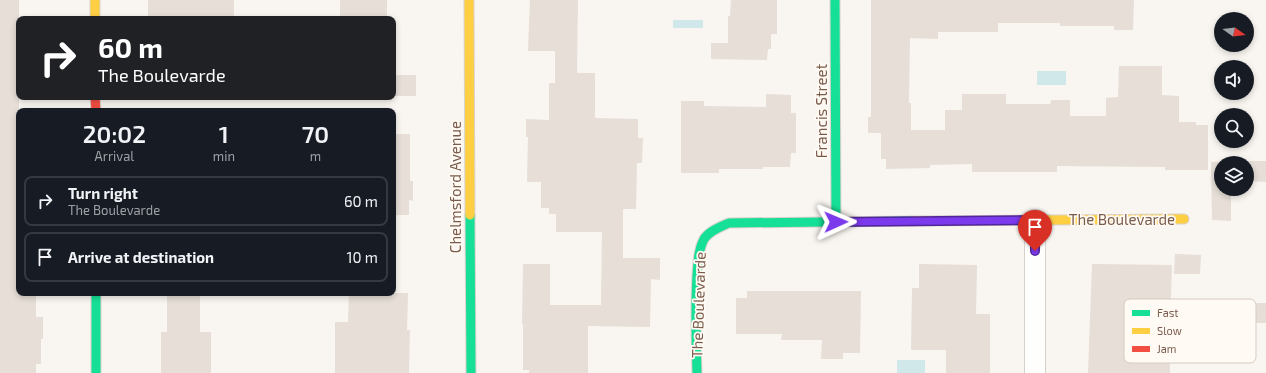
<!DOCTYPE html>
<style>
:root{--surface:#171b24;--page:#20242c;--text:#f1f3f6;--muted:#9ea1a6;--line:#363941}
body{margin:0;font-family:"Exo 2",sans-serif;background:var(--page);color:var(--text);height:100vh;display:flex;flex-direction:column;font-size:15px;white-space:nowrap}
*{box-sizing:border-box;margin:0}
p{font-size:13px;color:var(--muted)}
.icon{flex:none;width:22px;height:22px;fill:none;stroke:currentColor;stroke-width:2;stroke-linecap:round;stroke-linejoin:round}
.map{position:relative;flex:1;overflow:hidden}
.details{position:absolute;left:16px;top:108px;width:380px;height:188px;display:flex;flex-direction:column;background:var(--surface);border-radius:8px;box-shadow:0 2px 6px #0003}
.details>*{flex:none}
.top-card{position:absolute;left:16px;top:16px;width:380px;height:84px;border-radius:8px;box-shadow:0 2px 6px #0003;background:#202124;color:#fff;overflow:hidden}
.needle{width:26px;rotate:104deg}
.controls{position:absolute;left:1214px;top:12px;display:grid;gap:8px}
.controls a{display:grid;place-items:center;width:40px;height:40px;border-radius:50%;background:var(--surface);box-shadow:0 2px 6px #0003;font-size:20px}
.pin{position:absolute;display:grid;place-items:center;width:34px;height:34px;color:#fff;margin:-41px -17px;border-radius:50% 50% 50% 0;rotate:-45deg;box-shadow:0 0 4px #0007}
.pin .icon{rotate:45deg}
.me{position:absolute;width:44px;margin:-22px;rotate:89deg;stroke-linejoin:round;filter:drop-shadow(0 0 3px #0008)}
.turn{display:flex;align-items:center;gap:14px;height:84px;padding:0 16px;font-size:18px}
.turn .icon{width:52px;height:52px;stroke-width:2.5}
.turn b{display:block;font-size:28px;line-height:34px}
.eta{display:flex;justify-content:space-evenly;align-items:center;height:68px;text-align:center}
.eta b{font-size:24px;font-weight:600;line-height:28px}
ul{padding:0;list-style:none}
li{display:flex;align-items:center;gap:12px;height:50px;margin:0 8px 6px;padding:0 8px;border:2px solid var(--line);border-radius:8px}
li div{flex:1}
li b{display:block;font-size:15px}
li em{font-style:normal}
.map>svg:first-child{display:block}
.water{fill:#d0e8ea}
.building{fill:#e6ded7}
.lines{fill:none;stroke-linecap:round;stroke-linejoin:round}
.street-casing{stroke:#d7d1cb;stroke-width:22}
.fast-casing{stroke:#d9d2cb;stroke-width:11}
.slow-casing{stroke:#d9d2cb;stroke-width:11}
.jam-casing{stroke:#d9d2cb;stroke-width:11}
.street{stroke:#fefefd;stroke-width:20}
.fast{stroke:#16e098;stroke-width:9}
.slow{stroke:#ffcf43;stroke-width:9}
.jam{stroke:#f24e42;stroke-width:9}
.route-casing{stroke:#51269a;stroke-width:10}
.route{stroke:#7c3aed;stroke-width:7}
.labels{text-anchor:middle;stroke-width:3.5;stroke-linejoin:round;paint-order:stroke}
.street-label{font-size:15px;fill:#7a5c4d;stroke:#fffaf3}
.key{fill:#fffaf3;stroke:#d7cbc1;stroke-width:1}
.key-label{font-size:11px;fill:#7a5c4d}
</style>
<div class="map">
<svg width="1266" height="373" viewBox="0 0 1266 373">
<rect width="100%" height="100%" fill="#f9f5f0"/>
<g class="water">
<rect x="673" y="20" width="30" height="8"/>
<rect x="1037" y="71" width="29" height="14"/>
<rect x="897" y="360" width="28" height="13"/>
</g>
<g class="building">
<path d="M0,0H19V293H36V317H43V339H41V364H36V373H0Z"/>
<rect x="148" y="0" width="86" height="19"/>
<rect x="340" y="0" width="47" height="19"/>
<path d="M530,0H578L577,73H595V118L638,119V138H643L642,163H637L636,209H623V258H660V280L651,279L650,327L588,326V373H529V370H523V324H522L523,264H550V305H601L602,232H556V214H549V208H541V182H527L528,137H526V119L549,120V83H555V51H528Z"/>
<path d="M731,0H777V34H771V49H768L767,60L711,59V43H728V16H730Z"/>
<path d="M871,0H1134L1133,30H1114V26H1060V23H998V32H938V39L910,38L909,103H911V130H945V110H962V94H1006V104H1050L1051,100H1070V116H1106V98L1118,97L1119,66H1162V95L1179,96V122H1196V125H1208V170H1165V167L1057,166V172H972V164L930,165V168L886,169V159H881V133H868V117H871Z"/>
<rect x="393" y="75" width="23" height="21"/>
<path d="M766,94L791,95V113H796V153H791L790,167H763V169H719V173H681V101H704V106L766,107Z"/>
<path d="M393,134H410V181H413V201L409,200V215H393Z"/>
<path d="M1245,161H1266V182L1247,181V163H1221V189H1231V221L1212,220L1211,162Z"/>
<path d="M1175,254L1201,255L1200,274H1174Z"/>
<path d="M919,264L977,265L976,314H990V373H946V350H911L912,288H919Z"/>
<path d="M1092,264L1172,265L1169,354H1170V373H1088Z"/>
<path d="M747,291H861L860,353H843V359H821L822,340H781L782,334H736V298H747Z"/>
<path d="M349,293H408L407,330H410L409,373H335V322H348Z"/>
<path d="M167,296H200V332H211V373H161V332H167Z"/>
<rect x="1246" y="303" width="20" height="20"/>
</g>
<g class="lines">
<g class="street-casing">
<path id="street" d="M1035,373V220"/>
</g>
<g class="fast-casing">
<g id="fast">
<path d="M835,0L836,222"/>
<path d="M470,215L471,373"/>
<path d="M96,293V373"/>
<path d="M697,373C696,340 695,308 697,275C698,263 698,250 704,239C709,231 720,227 729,223L912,221"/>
</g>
</g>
<g class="slow-casing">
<g id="slow">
<path d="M95,0V19"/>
<path d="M469,0L470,215"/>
<path d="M912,221L1184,219"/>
</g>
</g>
<g class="jam-casing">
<path id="jam" d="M95,97L96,111"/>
</g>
<use href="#street" class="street"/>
<use href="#fast" class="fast"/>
<use href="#slow" class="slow"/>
<use href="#jam" class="jam"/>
</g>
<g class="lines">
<g class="route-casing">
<path id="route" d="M836,222L1035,220V251"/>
</g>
<use href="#route" class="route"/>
</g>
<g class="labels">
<g class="street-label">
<text transform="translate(822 111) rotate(-90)" y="5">Francis Street</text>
<text transform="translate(456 187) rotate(-90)" y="5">Chelmsford Avenue</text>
<text x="1122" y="225">The Boulevarde</text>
<text transform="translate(699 305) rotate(-88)" y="5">The Boulevarde</text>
</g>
</g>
<rect x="1124" y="299" width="132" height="64" rx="6" class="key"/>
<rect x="1132" y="310" width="18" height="6" fill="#16e098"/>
<rect x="1132" y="328" width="18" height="6" fill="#ffcf43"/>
<rect x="1132" y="346" width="18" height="6" fill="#f24e42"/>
<g class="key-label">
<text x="1157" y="317">Fast</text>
<text x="1157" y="335">Slow</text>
<text x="1157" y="353">Jam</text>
</g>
</svg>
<div class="controls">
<a><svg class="needle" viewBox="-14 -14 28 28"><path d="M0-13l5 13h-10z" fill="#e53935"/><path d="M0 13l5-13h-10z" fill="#9ea1a6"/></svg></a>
<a><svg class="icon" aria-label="sound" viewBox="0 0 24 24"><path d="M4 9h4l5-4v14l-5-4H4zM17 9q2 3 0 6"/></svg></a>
<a><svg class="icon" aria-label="search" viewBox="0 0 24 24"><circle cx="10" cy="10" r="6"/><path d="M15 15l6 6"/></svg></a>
<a><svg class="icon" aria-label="layers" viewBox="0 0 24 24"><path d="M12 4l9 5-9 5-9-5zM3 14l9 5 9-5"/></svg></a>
</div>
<div class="pin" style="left:1035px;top:251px;background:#d93025"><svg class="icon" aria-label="arrive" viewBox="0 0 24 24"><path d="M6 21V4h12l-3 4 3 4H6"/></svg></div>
<svg class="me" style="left:836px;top:222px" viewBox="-20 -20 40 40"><path d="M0-17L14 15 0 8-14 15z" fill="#7c3aed" stroke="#fff" stroke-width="4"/></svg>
<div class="top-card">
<div class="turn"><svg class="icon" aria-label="right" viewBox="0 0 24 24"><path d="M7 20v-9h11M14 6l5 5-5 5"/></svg><div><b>60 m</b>The Boulevarde</div></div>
</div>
<section class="details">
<div class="eta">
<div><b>20:02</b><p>Arrival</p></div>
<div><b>1</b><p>min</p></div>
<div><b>70</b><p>m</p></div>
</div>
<ul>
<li><svg class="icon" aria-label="right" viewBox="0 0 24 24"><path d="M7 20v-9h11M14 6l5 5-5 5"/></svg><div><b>Turn right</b><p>The Boulevarde</p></div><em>60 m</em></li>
<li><svg class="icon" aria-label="arrive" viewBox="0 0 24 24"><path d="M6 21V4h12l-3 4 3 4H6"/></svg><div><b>Arrive at destination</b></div><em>10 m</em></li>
</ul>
</section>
</div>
